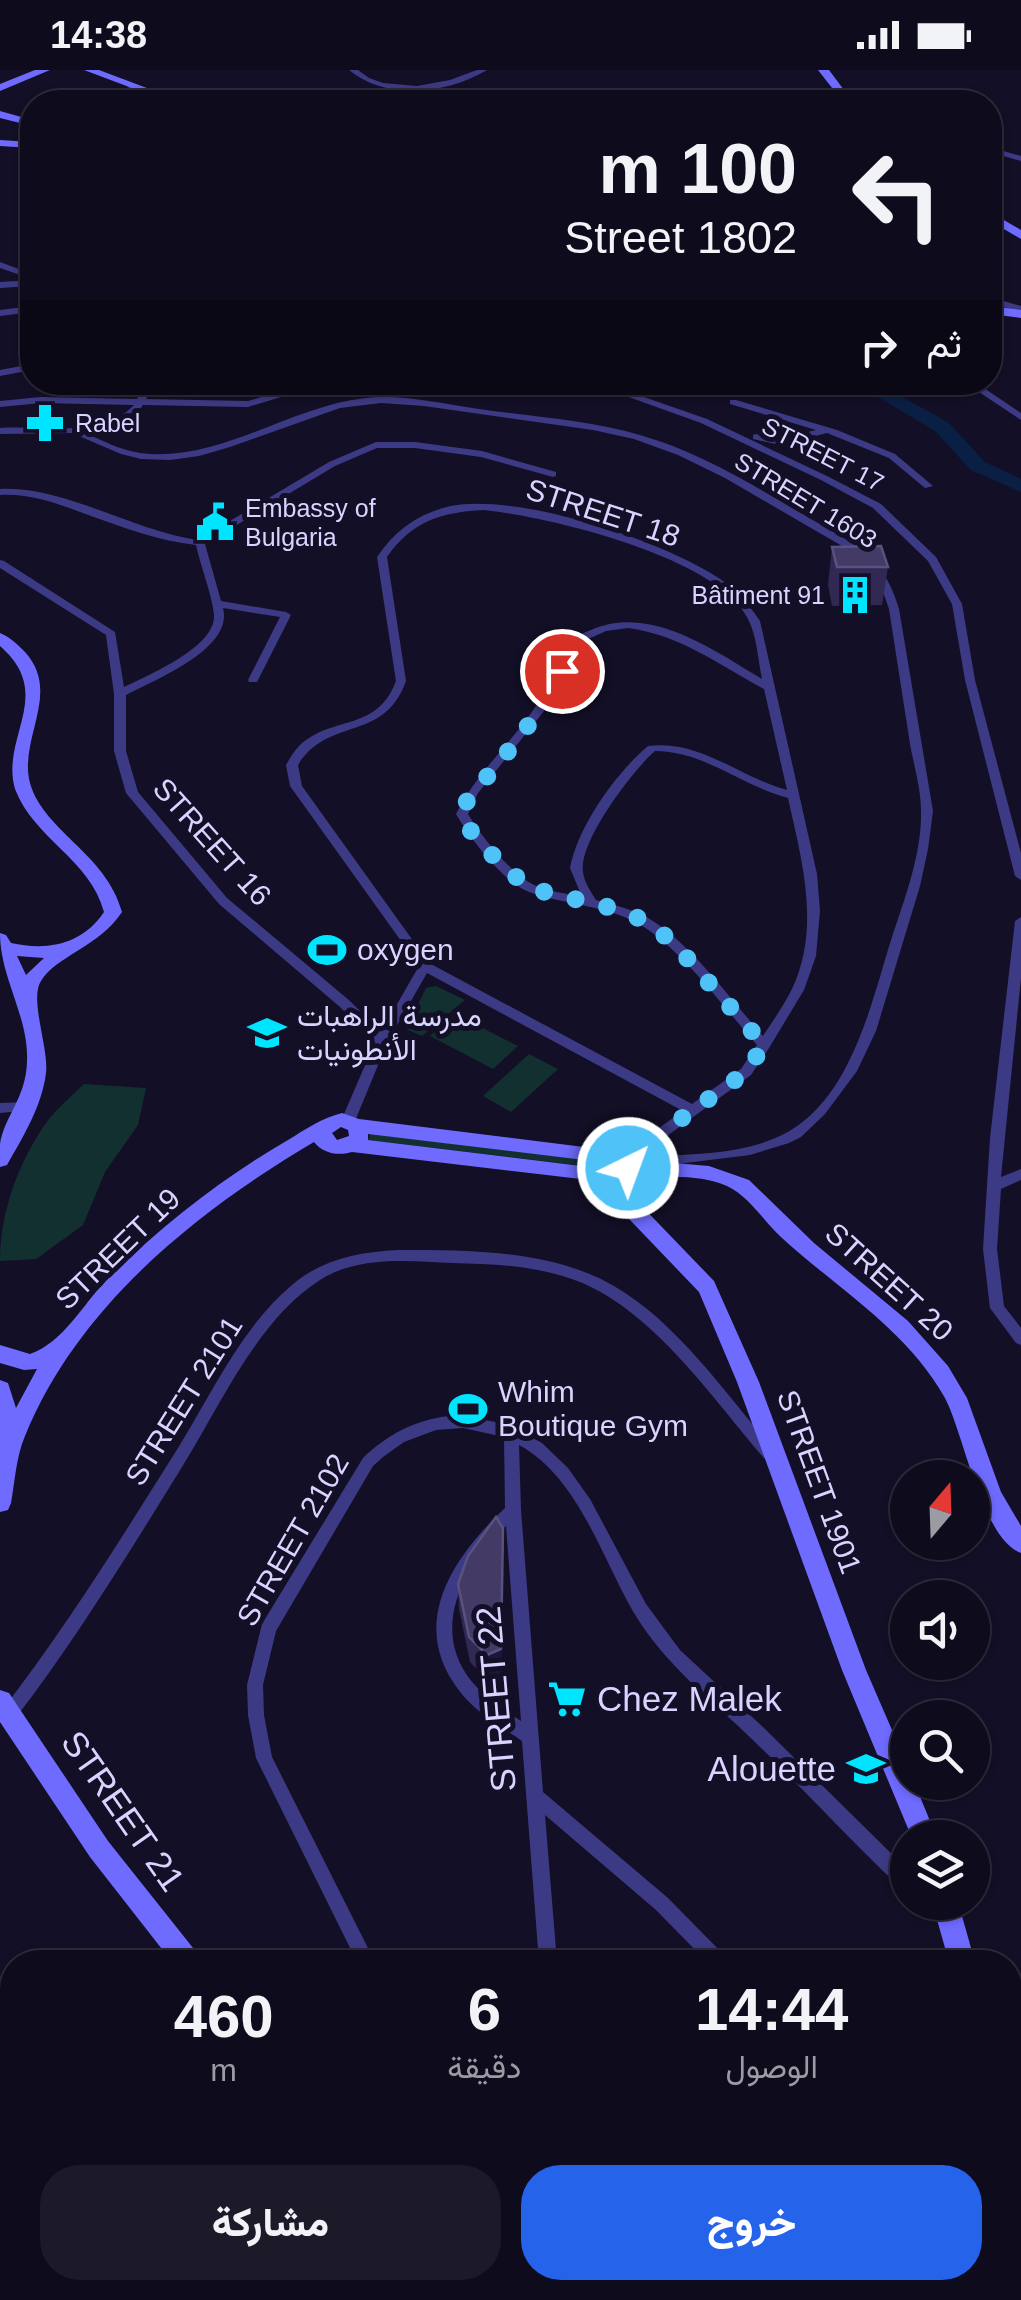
<!DOCTYPE html>
<html lang="ar">
<meta charset="utf-8">
<style>
:root{--surface:#0e0b1c;--page:#1c1929;--text:#f1f3f6;--muted:#9b9ba3;--line:#2e2b3b;--accent:#2563eb}
body{margin:0;font-family:Arial,Vazirmatn,sans-serif;background:var(--page);color:var(--text);direction:rtl;height:100vh;display:flex;flex-direction:column;font-size:38px;white-space:nowrap}
*{box-sizing:border-box;margin:0}
p{font-size:32px;color:var(--muted)}
.icon{flex:none;width:55px;height:55px;fill:none;stroke:currentColor;stroke-width:2;stroke-linecap:round;stroke-linejoin:round}
.map{position:relative;flex:1;overflow:hidden;direction:ltr}
.side{position:absolute;left:0px;top:1880px;width:1022px;height:350px;display:flex;flex-direction:column;background:var(--surface);border-radius:40px 40px 0 0;box-shadow:0 2px 8px #0004,0 0 0 2px var(--line);direction:rtl}
.side>*{flex:none}
.hud{position:absolute;left:20px;top:20px;width:982px;height:305px;border-radius:40px;box-shadow:0 2px 8px #0004,0 0 0 2px var(--line);direction:rtl;background:#0e0b1c;color:var(--text);overflow:hidden}
.needle{width:65px;rotate:19deg}
.fabs{position:absolute;left:890px;top:1390px;display:grid;gap:20px}
.fabs a{display:grid;place-items:center;width:100px;height:100px;border-radius:50%;background:var(--surface);box-shadow:0 2px 8px #0004,0 0 0 2px var(--line);font-size:50px}
.pin{position:absolute;display:grid;place-items:center;width:85px;height:85px;color:#fff;margin:-42px;border:5px solid #fff;border-radius:50%;box-shadow:0 2px 10px #0007}
.me{position:absolute;width:110px;margin:-55px;rotate:42deg;stroke-linejoin:round;filter:drop-shadow(0 0 8px #0008)}
.turn{display:flex;align-items:center;gap:35px;height:210px;padding:0 40px;font-size:45px}
.turn .icon{width:130px;height:130px;stroke-width:2.5}
.turn b{display:block;font-size:70px;line-height:85px}
.then{display:flex;align-items:center;height:95px;padding:0 40px;background:#0003;gap:20px;font-size:38px}
.eta{display:flex;justify-content:space-evenly;align-items:center;height:170px;text-align:center}
.eta b{font-size:60px;font-weight:800;line-height:70px}
.primary-button{display:flex;gap:20px;margin-top:auto;padding:20px 40px}
.primary-button a{flex:1;height:115px;border-radius:40px;background:var(--accent);color:#fff;font-size:40px;font-weight:800;line-height:115px;text-align:center}
.primary-button a+a{background:var(--page);color:var(--text)}
.status{display:flex;justify-content:space-between;align-items:center;height:70px;padding:0 50px;background:var(--surface);direction:ltr}
.status svg{height:28px;fill:currentColor}
.map>svg:first-child{display:block}
.green{fill:#12302f}
.lines{fill:none;stroke-linecap:round;stroke-linejoin:round}
.river{fill:#0a1f44;fill-rule:evenodd}
.street{fill:#3d3a85;fill-rule:evenodd}
.secondary{fill:#6f6bff;fill-rule:evenodd}
.wall{fill:#312854}
.shaded-wall{fill:#1d163a}
.building{fill:#433a66;stroke:#5a527e;stroke-width:2.5}
.route{stroke:#4fc3f7;stroke-width:18;stroke-dasharray:0 32.4}
.labels{text-anchor:middle;stroke-width:10;stroke-linejoin:round;paint-order:stroke}
.far-poi-label{font-size:25px;fill:#d9d4ff;stroke:#130f26;text-anchor:start}
.far-street-label{font-size:25px;fill:#d9d4ff;stroke:#130f26}
.street-label{font-size:30px;fill:#d9d4ff;stroke:#130f26}
.poi-label{font-size:30px;fill:#d9d4ff;stroke:#130f26;text-anchor:start}
.near-street-label{font-size:35px;fill:#d9d4ff;stroke:#130f26}
.near-poi-label{font-size:35px;fill:#d9d4ff;stroke:#130f26;text-anchor:start}
</style>
<div class="status"><b>14:38</b><svg viewBox="0 0 49 12"><path d="M0 12V9h3v3zM5 12V6h3v6zM10 12V3h3v9zM15 12V0h3v12zM26 1h20v11H26zM47 4h2v5h-2z"/></svg></div>
<div class="map">
<svg width="1021" height="2230" viewBox="0 0 1021 2230">
<rect width="100%" height="100%" fill="#130f26"/>
<g class="green">
<path d="M436,916L465,930L422,966L406,959L426,918Z"/>
<path d="M455,944L518,976L493,999L430,966Z"/>
<path d="M529,984L558,999L511,1042L483,1026Z"/>
<path d="M84,1014L146,1018L138,1055L105,1102L83,1155L36,1189L0,1191C0,1143 18,1093 46,1053C56,1039 72,1026 84,1014Z"/>
<path d="M370,1064L586,1089V1096L368,1070Z"/>
<path d="M0,1983L12,1996V2218H437L435,2230H16L0,2182Z"/>
</g>
<g class="lines">
<path class="river" d="M853,312H876L949,353L985,392L1021,409V422L971,400L935,361Z"/>
<g class="street">
<path d="M349,0H358L369,8L383,13L417,16L450,10L477,0H487C447,24 386,31 349,0Z"/>
<path d="M131,16L138,18L110,32H101Z"/>
<path d="M651,22H654L668,32H659L648,26L647,24Z"/>
<path d="M990,77L1021,86V91L990,82Z"/>
<path d="M0,192L32,204V209L0,198Z"/>
<path d="M32,210V216L0,218V212Z"/>
<path d="M990,227L1021,236V242L990,233Z"/>
<path d="M32,236V242L0,246V240Z"/>
<path d="M32,294V300L0,306V300Z"/>
<path d="M135,312H144L150,322L146,329L248,331L314,312H330L248,337L143,335C130,355 106,359 83,362C101,370 120,380 140,383C220,393 289,336 366,328C404,324 442,334 479,339C534,347 590,350 643,366C702,383 754,416 806,446C829,460 856,472 875,493C887,506 894,522 899,539L933,741L928,779L920,816L876,961L857,1001L825,1044L801,1067L789,1073L750,1085L669,1095L632,1097L619,1094L617,1090L619,1086L683,1041L427,903L388,971L355,1051L353,1054H343L341,1051L375,972L340,937L219,834L126,723L114,681V624L106,565L0,498V490L4,491L115,562L124,617C148,605 216,577 214,545C213,528 200,494 196,475C159,471 125,458 91,446C61,435 32,423 0,425V419C62,415 133,461 198,470L329,392L376,372H415L482,381L556,402V406L553,407L481,387L415,378H377L335,396L205,474L221,531L286,542L291,545L257,612H249L248,610L280,547L223,538C234,579 154,610 126,625V681L138,722L227,828L350,931L381,962L419,896L290,716L286,695C290,688 294,681 300,675C333,645 377,662 396,611L377,487C395,460 419,443 451,436C519,423 660,470 717,507C736,519 748,533 760,551L817,804L820,841L816,886L804,920L769,978L751,1005L638,1087C684,1084 738,1086 780,1066C851,1033 871,933 892,867C905,828 922,783 921,741C921,719 914,696 910,674C903,629 896,584 889,539L882,519L873,503L860,489L842,476L725,408L678,385L634,369L593,360L424,336L381,333L340,338L230,377L199,386L170,390L141,389L121,384L72,363L0,364V358C43,355 102,369 134,335L41,333L0,337V331L41,327L137,329L140,322ZM484,440C549,447 718,487 748,549C757,566 758,590 762,609C713,580 650,534 591,560C587,562 581,563 577,566C566,575 544,623 534,639C509,675 476,704 456,744C470,768 503,812 529,822C565,835 605,835 639,854C681,878 725,939 757,975L741,999L692,1034L429,893L302,716L298,695C328,646 384,673 406,611L387,487C412,451 442,442 484,440ZM628,558C681,565 719,595 764,619L787,720C739,707 700,669 648,676C616,703 578,756 570,798L582,827C567,823 548,822 534,815C511,804 481,766 468,744L478,723L544,641L584,571L606,561ZM655,681C704,681 742,716 788,728C802,791 821,858 792,919C784,935 773,951 763,966C731,930 689,871 648,848C632,839 614,835 596,830C591,822 584,812 583,802C578,772 633,700 655,681Z"/>
<path d="M496,312H516L540,319L535,322Z"/>
<path d="M587,312H601L707,349L827,406L881,434L936,487L962,534L975,610L1021,783V810L1015,806L965,610L952,534L928,491L873,438L821,410L701,353Z"/>
<path d="M964,312H975L1021,343V350Z"/>
<path d="M730,330H736L837,360L895,384L933,416L925,418L889,388L827,363L780,375L753,369V365L756,364L780,369L816,360L730,334Z"/>
<path d="M1021,847V908L1001,1107L1021,1099V1110L1001,1119L997,1179L1004,1236L1021,1258V1275L1016,1273L990,1238L983,1179L990,1068L1015,851Z"/>
<path d="M26,1032L33,1037L31,1040L0,1043V1033Z"/>
<path d="M398,1180C465,1180 540,1180 601,1209C671,1243 724,1322 774,1380L777,1384L774,1388L769,1390L764,1388C712,1328 655,1243 580,1212C540,1196 495,1194 453,1193C409,1191 359,1185 320,1210C258,1249 220,1336 182,1397C129,1483 76,1569 15,1649L9,1652L3,1649L1,1644L3,1639C67,1556 122,1467 178,1378C212,1323 241,1258 292,1215C322,1189 359,1182 398,1180Z"/>
<path d="M449,1346H463L516,1356L519,1360L542,1373L568,1398L590,1429L646,1534L680,1580L764,1658L908,1800V1820L902,1818L884,1802C840,1759 798,1714 754,1671C712,1630 665,1595 634,1543C602,1488 578,1407 519,1375L521,1440L543,1722L668,1828L725,1886L728,1892H707L656,1840L545,1745L557,1892H539L522,1671C501,1657 477,1643 461,1623C406,1555 453,1487 505,1438L504,1367L463,1358L436,1360L404,1372L383,1387L373,1396L276,1561L263,1615L264,1645L272,1687L375,1892H357L256,1688L248,1645L247,1615L262,1554L363,1388C388,1364 415,1350 449,1346ZM506,1456L521,1651C504,1640 486,1628 473,1613C428,1559 464,1497 506,1456Z"/>
</g>
<g class="secondary">
<path d="M35,0H50L0,21V14Z"/>
<path d="M84,0H99L184,32H169Z"/>
<path d="M818,0H829L853,32H843Z"/>
<path d="M0,41L32,50V56L0,48Z"/>
<path d="M0,70L32,72V78L0,76Z"/>
<path d="M990,142L1021,160V169L990,151Z"/>
<path d="M990,236L1021,240V248L990,244Z"/>
<path d="M0,563C10,567 17,574 25,582C61,622 21,665 29,709C40,760 106,782 122,842C99,877 56,886 41,911C29,929 49,978 46,1003C42,1036 23,1067 7,1095L0,1097C0,1090 0,1081 0,1074C4,1047 26,1028 27,992C29,946 0,908 0,863L6,865L11,873C47,881 82,875 104,842C90,789 34,769 15,719C0,666 56,625 0,576ZM17,886L44,888L26,905Z"/>
<path d="M342,1043L359,1049L616,1081L619,1086L609,1093L368,1064V1070L606,1099L714,1211L759,1312L866,1600L908,1697V1712H914L937,1768H912L842,1600L737,1312L699,1222L608,1127L598,1111L352,1082C338,1086 324,1084 314,1072C197,1141 78,1236 25,1366C16,1387 15,1411 11,1433L8,1440L0,1442V1310L8,1313L16,1338L37,1299L24,1300L0,1293V1275L30,1284C64,1272 82,1235 106,1211C161,1156 221,1109 288,1070C306,1059 322,1048 342,1043ZM341,1057L348,1060L349,1066L337,1070L332,1063Z"/>
<path d="M628,1089L709,1096L749,1110L814,1173L908,1251L948,1296L967,1328L1001,1422L1021,1456V1483C982,1469 964,1364 945,1328C907,1260 838,1219 782,1168C764,1152 750,1127 727,1116C694,1101 655,1111 621,1101L618,1096Z"/>
<path d="M0,1620L9,1623L108,1771L197,1883L201,1892H172L90,1787L0,1652Z"/>
<path d="M932,1832H958L975,1892H949Z"/>
<path d="M1021,2042V2070L1010,2072V2044Z"/>
<path d="M462,2218H490L491,2228L495,2220L500,2218H576L581,2220L586,2230H462Z"/>
<path d="M781,2218H817L811,2230H773Z"/>
</g>
</g>
<g class="wall">
<path d="M832,477L888,497L882,535L832,536L828,515Z"/>
<path d="M458,1514L502,1603L487,1610L470,1592L459,1539Z"/>
<path d="M645,2218H700L684,2230H654Z"/>
</g>
<g class="shaded-wall">
<path d="M503,1458L502,1603L487,1610V1585Z"/>
<path d="M681,2218H700L684,2230H667V2228Z"/>
</g>
<g class="building">
<path d="M70,21L102,32H45L59,22Z"/>
<path d="M881,476L888,497H837L832,477Z"/>
<path d="M496,1447L503,1458L501,1579L487,1585L469,1567L458,1514L468,1486Z"/>
<path d="M660,2218H681L667,2228Z"/>
</g>
<g class="lines">
<path class="route" d="M562,601L524,662L467,731L462,744L472,763L498,791L529,818L616,839L643,850L672,871L764,975L746,1002L624,1090L628,1098"/>
</g>
<defs>
<g id="pharmacy-bare" transform="scale(3)"><path d="M-2-6h4v4h4v4h-4v4h-4v-4h-4v-4h4Z" fill="#00e5ff" stroke="#130f26" stroke-width="2.5" paint-order="stroke"/></g>
<g id="civic-bare" transform="scale(3)"><path d="M-.6-6.5H3V-4.5H.6V-3L4-1V1h2V6H-6V1h2V-1L-.6-3ZM-1.2 2.5V6h2.4V2.5Z" fill="#00e5ff" stroke="#130f26" stroke-width="2.5" paint-order="stroke"/></g>
<g id="building-bare" transform="scale(3)"><path d="M-4-6H4V6H1V3H-1V6H-4ZM-2.5-4.3h1.7v1.8h-1.7ZM.8-4.3h1.7v1.8H.8ZM-2.5-1h1.7V.8h-1.7ZM.8-1h1.7V.8H.8Z" fill="#00e5ff" stroke="#130f26" stroke-width="2.5" paint-order="stroke"/></g>
<g id="stadium-bare" transform="scale(3)"><path d="M0-5a6.5 5 0 1 0 0 10a6.5 5 0 1 0 0-10ZM-3.5-1.8h7v3.6h-7Z" fill="#00e5ff" stroke="#130f26" stroke-width="2.5" paint-order="stroke"/></g>
<g id="school-bare" transform="scale(3)"><path d="M0-5L7-2L0 1L-7-2ZM-4 1L0 2.5L4 1V4Q0 6-4 4Z" fill="#00e5ff" stroke="#130f26" stroke-width="2.5" paint-order="stroke"/></g>
<g id="supermarket-bare" transform="scale(3)"><path d="M-6-5.5h2.5l.6 2H6L4.5 2H-2.5L-4.4-4H-6ZM-1.5 3.2a1.3 1.3 0 1 0 .1 0ZM3 3.2a1.3 1.3 0 1 0 .1 0Z" fill="#00e5ff" stroke="#130f26" stroke-width="2.5" paint-order="stroke"/></g>
</defs>
<g fill-rule="evenodd">
<use href="#pharmacy-bare" x="45" y="353"/>
<use href="#civic-bare" x="215" y="452"/>
<use href="#building-bare" x="855" y="525"/>
<use href="#stadium-bare" x="327" y="880"/>
<use href="#school-bare" x="267" y="963"/>
<use href="#stadium-bare" x="468" y="1339"/>
<use href="#supermarket-bare" x="567" y="1629"/>
<use href="#school-bare" x="866" y="1699"/>
</g>
<g class="labels">
<g class="far-poi-label">
<text x="75" y="362">Rabel</text>
<text x="245" y="447">Embassy of<tspan x="245" dy="29">Bulgaria</tspan></text>
<text x="825" y="534" text-anchor="end">Bâtiment 91</text>
</g>
<g class="far-street-label">
<text transform="translate(823 384) rotate(27)" y="9">STREET 17</text>
<text transform="translate(806 430) rotate(31)" y="9">STREET 1603</text>
</g>
<g class="street-label">
<text transform="translate(603 443) rotate(18)" y="10">STREET 18</text>
<text transform="translate(212 772) rotate(48)" y="10">STREET 16</text>
<text transform="translate(118 1179) rotate(-44)" y="10">STREET 19</text>
<text transform="translate(889 1212) rotate(42)" y="10">STREET 20</text>
<text transform="translate(184 1331) rotate(-58)" y="10">STREET 2101</text>
<text transform="translate(819 1412) rotate(70)" y="10">STREET 1901</text>
<text transform="translate(293 1470) rotate(-60)" y="10">STREET 2102</text>
</g>
<g class="poi-label">
<text x="357" y="890">oxygen</text>
<text x="297" y="956">مدرسة الراهبات<tspan x="297" dy="34">الأنطونيات</tspan></text>
<text x="498" y="1332">Whim<tspan x="498" dy="34">Boutique Gym</tspan></text>
</g>
<g class="near-street-label">
<text transform="translate(496 1629) rotate(-95)" y="12">STREET 22</text>
<text transform="translate(123 1741) rotate(55)" y="12">STREET 21</text>
</g>
<g class="near-poi-label">
<text x="597" y="1641">Chez Malek</text>
<text x="836" y="1711" text-anchor="end">Alouette</text>
</g>
</g>
</svg>
<div class="fabs">
<a><svg class="needle" viewBox="-14 -14 28 28"><path d="M0-13l5 13h-10z" fill="#e53935"/><path d="M0 13l5-13h-10z" fill="#9b9ba3"/></svg></a>
<a><svg class="icon" aria-label="sound" viewBox="0 0 24 24"><path d="M4 9h4l5-4v14l-5-4H4zM17 9q2 3 0 6"/></svg></a>
<a><svg class="icon" aria-label="search" viewBox="0 0 24 24"><circle cx="10" cy="10" r="6"/><path d="M15 15l6 6"/></svg></a>
<a><svg class="icon" aria-label="layers" viewBox="0 0 24 24"><path d="M12 4l9 5-9 5-9-5zM3 14l9 5 9-5"/></svg></a>
</div>
<div class="pin" style="left:562px;top:601px;background:#d93025"><svg class="icon" aria-label="arrive" viewBox="0 0 24 24"><path d="M6 21V4h12l-3 4 3 4H6"/></svg></div>
<svg class="me" style="left:628px;top:1098px" viewBox="-20 -20 40 40"><circle r="17" fill="#4fc3f7" stroke="#fff" stroke-width="3"/><path d="M0-11L8 9 0 5-8 9z" fill="#fff"/></svg>
<div class="hud">
<div class="turn"><svg class="icon" aria-label="left" viewBox="0 0 24 24"><path d="M17 20v-9H6M10 6l-5 5 5 5"/></svg><div><b>100 m</b>Street 1802</div></div>
<div class="then">ثم<svg class="icon" aria-label="right" viewBox="0 0 24 24"><path d="M7 20v-9h11M14 6l5 5-5 5"/></svg></div>
</div>
<section class="side">
<div class="eta">
<div><b>14:44</b><p>الوصول</p></div>
<div><b>6</b><p>دقيقة</p></div>
<div><b>460</b><p>m</p></div>
</div>
<div class="primary-button"><a>خروج</a><a>مشاركة</a></div>
</section>
</div>
